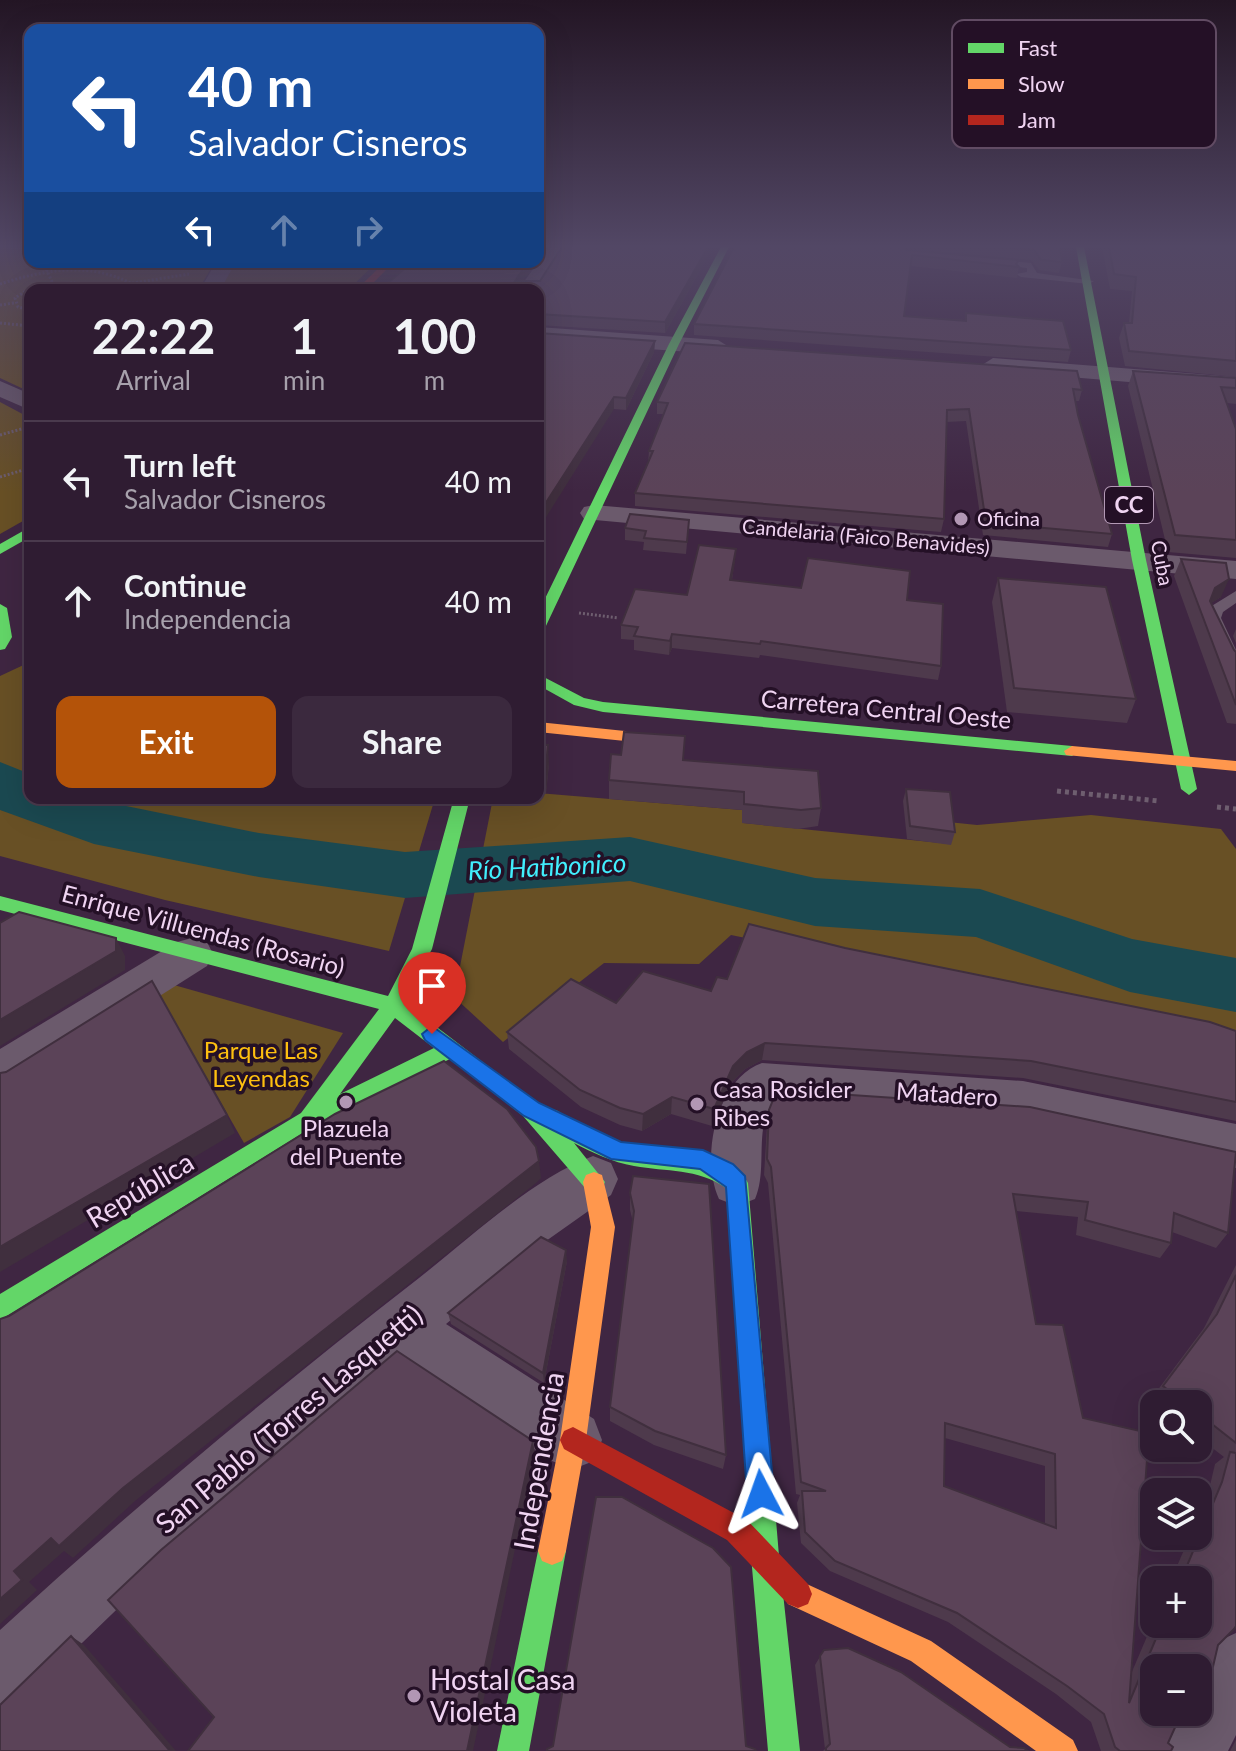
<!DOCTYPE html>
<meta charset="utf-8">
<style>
:root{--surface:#2f1c32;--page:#3b293e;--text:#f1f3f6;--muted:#a7a1ac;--line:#4a3a4d;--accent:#b45309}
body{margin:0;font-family:Lato,sans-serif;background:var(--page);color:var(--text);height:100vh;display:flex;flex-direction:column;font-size:30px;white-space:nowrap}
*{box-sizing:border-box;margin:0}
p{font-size:26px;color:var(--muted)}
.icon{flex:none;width:44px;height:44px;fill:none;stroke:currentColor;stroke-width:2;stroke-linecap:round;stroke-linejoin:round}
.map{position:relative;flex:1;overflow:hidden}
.details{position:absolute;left:24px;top:284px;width:520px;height:520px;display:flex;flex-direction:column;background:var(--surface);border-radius:16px;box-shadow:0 8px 32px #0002,0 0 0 2px var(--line)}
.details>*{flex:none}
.hud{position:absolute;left:24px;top:24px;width:520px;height:244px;border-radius:16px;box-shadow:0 8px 32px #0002,0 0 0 2px var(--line);background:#1a4fa0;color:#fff;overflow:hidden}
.controls{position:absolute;left:1140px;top:1390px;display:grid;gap:16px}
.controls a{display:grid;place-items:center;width:72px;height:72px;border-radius:16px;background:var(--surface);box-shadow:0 8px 32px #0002,0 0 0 2px var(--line);font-size:40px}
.pin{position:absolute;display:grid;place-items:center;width:68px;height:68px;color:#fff;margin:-82px -34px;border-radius:50% 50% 50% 0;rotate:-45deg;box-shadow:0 0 8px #0007}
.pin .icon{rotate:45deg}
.me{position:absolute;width:88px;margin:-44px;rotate:356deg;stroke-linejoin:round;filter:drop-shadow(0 0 6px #0008)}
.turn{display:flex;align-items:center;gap:28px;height:168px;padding:0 32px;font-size:36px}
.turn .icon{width:104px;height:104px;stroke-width:2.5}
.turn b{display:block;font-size:56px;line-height:68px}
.lanes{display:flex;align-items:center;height:76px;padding:0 32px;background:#0003;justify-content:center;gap:40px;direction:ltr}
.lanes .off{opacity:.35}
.eta{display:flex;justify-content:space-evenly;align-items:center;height:136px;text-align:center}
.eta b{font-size:48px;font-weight:700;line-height:56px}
.cta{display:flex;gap:16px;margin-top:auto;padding:16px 32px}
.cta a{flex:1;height:92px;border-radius:16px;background:var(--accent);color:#fff;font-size:32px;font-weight:700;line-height:92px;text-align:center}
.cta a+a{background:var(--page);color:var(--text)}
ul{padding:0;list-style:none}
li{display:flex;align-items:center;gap:24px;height:120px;padding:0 32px;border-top:2px solid var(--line)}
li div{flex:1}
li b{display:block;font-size:30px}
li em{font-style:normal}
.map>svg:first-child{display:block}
.green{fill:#685025}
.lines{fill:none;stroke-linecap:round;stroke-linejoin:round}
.river{fill:#1b4951;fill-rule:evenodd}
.path-far1{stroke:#6e5e6f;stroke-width:3;stroke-dasharray:2 2;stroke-linecap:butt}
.path{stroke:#6e5e6f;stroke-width:5;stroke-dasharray:4 4;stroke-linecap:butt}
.lane{fill:#6b5a6c;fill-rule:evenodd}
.street{fill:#6b5a6c;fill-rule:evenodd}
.fast{fill:#63d668;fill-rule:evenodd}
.slow{fill:#ff974d;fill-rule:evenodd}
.jam{fill:#b3261e;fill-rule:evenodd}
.wall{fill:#4e3a4c;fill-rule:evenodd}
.shaded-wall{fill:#402f3e}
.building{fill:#5b4358;stroke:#402f3e;stroke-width:2;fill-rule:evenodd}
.route{fill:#1a73e8;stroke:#114b97;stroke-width:2}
.poi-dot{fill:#b297b4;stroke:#241026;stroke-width:3}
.labels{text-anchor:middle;stroke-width:7;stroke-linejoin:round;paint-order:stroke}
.far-poi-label{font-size:20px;fill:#f0d4f2;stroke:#241026;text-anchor:start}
.far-street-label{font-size:20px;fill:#f0d4f2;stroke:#241026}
.shield{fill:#241026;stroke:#b399b5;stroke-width:2}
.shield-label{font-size:22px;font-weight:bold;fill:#f0d4f2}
.street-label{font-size:24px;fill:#f0d4f2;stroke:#241026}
.park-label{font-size:24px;fill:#fdbf10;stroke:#241026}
.poi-label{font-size:24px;fill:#f0d4f2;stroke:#241026;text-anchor:start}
.water-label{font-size:26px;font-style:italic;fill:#41eefd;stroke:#241026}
.near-street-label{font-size:28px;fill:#f0d4f2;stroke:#241026}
.near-poi-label{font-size:28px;fill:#f0d4f2;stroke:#241026;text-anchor:start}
.key{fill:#241026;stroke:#614b63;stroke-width:2}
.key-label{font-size:22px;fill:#f0d4f2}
</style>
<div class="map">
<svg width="1236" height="1751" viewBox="0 0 1236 1751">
<rect width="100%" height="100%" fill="#3f2642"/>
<g class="green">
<path d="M0,247H30V262H215L198,290H30V392L0,378Z"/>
<path d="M236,262H377L348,290H219Z"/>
<path d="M0,402L30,418V517L0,534Z"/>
<path d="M30,662V798H435L389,951L165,900L0,856V676Z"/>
<path d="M538,793L742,810L743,823L951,844L948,822L977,825L1091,815L1221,829L1236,849V1049L1022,995L731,935L699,964L604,963L503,1042L454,997L493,798H538Z"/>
<path d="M174,985L343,1033L290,1117L244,1143L159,994Z"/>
</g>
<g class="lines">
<path class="river" d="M0,762L30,774V798H87L259,833L405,852L630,837L815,878L980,889L1132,939L1236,958V1012L1130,992L976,937L815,926L630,881L405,898L259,877L94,844L0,810Z"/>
<g class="path-far1">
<path d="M0,247L30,248"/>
<path d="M43,262L53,284"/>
<path d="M85,270L89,262"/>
<path d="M0,284C44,270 89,261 132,284L133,290"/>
<path d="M0,305L14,303"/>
<path d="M30,310L18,307L15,298L29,289L53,284L74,283L91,290L189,274"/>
<path d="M0,323L30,326"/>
<path d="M0,435L25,428"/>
<path d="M0,477L30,468"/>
<path d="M579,613L618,618"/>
</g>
<g class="path">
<path d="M1057,791L1159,801"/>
<path d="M1217,807L1236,809"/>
</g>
<g class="lane">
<path d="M993,259L1031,263L1037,273L1094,281L1089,284L1021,277L1016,274L1027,272V268L990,264Z"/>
<path d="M1236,591V603L1223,612L1221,618L1236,650V672L1228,667L1205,618L1210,607Z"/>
</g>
<g class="street">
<path d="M549,247H568L538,290H518Z"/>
<path d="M216,262H236L220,290H200Z"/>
<path d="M538,327L718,340L729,347L718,354L538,341Z"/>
<path d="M993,358L1236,377V391L985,370L982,365Z"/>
<path d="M0,381L30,394V410L0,397Z"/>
<path d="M594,505L1236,561V579L584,519L580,513L584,507Z"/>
<path d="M192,938L207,942L213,954L207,966L16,1087L0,1093V1049L177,942Z"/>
<path d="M762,1063L1023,1081L1236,1124V1168L1023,1121L772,1104C754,1130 768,1170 755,1199L737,1206L719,1199C700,1158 716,1079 762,1063Z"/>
<path d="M593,1156L611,1163L618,1179L611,1195L546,1241L446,1324L594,1419L602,1440L594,1461L573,1469L552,1461L402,1361L170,1558L24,1699L0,1708V1630C135,1506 275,1390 419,1278C471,1237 532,1179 593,1156Z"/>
<path d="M1236,1633V1735L1228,1751H1156L1174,1712H1198C1198,1670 1193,1651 1236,1633Z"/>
</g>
<g class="fast">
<path d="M721,247H729L679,344L545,628L538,632V613L669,344Z"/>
<path d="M1076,247H1084L1146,560L1197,789L1189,795L1181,789L1132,560Z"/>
<path d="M30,527V537L0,554V544Z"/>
<path d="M0,604L7,608L12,637L5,649L0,650Z"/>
<path d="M538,674L584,698L603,702L1072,746L1080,751L1072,756L603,712L574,705L538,685Z"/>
<path d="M454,798H470L432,949L404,1002L544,1109L556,1110C576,1121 595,1135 616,1142C651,1153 730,1144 748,1183L779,1556L800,1751H768L751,1556L726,1188C697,1168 667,1172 634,1166C612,1162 593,1153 574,1143L605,1182L602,1189L594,1192L586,1189L523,1116L450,1059L319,1123L0,1320V1294L301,1113L379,1009L0,910V896L388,996L412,949ZM395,1018L434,1048L340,1094Z"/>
<path d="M552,1537L562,1541L566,1551L529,1751H497L538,1551L542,1541Z"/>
</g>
<g class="slow">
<path d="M538,722L625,731L633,736L625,741L538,732Z"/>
<path d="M1072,746L1236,761V771L1066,755L1064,751Z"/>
<path d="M594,1172L602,1175L615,1227L586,1440L566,1551L562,1561L552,1565L542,1561L538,1551L560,1440L591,1227L583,1182L586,1175Z"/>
<path d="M798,1580L931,1641L1073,1740L1078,1751H1036L911,1661L788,1604L784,1594L788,1584Z"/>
</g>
<g class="jam">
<path d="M385,262H394L366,290H356Z"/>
<path d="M573,1427L747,1520L808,1584L812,1594L808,1604L798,1608L788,1604L727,1540L564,1449L560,1440L564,1431Z"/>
</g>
</g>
<g class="wall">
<path d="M562,247H713L665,333L538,325V290L523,281H540Z"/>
<path d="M734,247H1060L1062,262L1059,273L1039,270L1031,260L908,249L1017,266L1019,267L1017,278L911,266L904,316L965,320L966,313L1071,350L1068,362L694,335V324Z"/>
<path d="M1102,247H1236V377L1125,366L1119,338L1124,323H1129L1132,291L1110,289Z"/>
<path d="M538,333L655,341L654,352L626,410L614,409Z"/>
<path d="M685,343L1082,390L1079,401H1075L1078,415L1112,534L1108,547L983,535L966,421L946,422L944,519L941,532L635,506V493L648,463L649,451L663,414H657V402Z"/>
<path d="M1133,371L1236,388V404L1227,403L1236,429V558L1168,552L1128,386Z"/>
<path d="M625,528L688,532L686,554L643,550L644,542L625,540Z"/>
<path d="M736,549L732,580L907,600L941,666L938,680L760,655L759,658L672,648L669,655L634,650V640L621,639V625L687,595Z"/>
<path d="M1181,559L1221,597L1211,603L1234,650L1236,652V724L1227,723L1174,576Z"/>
<path d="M998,578L1136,699L1127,723L1007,712L992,602Z"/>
<path d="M1236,629V643L1233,636Z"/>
<path d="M538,745L549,764L546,794L538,793Z"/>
<path d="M684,760L821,808L818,826L798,829L742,823V810L609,799V780Z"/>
<path d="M906,789L955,832L951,845L907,839L903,801Z"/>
<path d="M845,948L1236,1031V1121L1023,1078L762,1060L745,1069L731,1083L712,1126L671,1114L642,1131L620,1125L581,1107L509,1049L507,1032L616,1003L711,991L727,979Z"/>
<path d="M1030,1107L1228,1233L1216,1248L1172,1232L1171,1243L1160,1258L1076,1235L1078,1217L1016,1211L1036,1324L1131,1674L1154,1620V1624H1198V1580H1171L1190,1536H1198V1517L1208,1494L1215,1464L1224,1457L1198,1437V1404H1157L1151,1399L1204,1328L1236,1265V1626L1198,1668L1168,1743L1171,1751H1101L1091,1722L1056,1694L948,1622L830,1571L801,1543L797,1503L800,1495L796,1494L768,1183L764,1175L767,1126L769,1110ZM945,1438L1045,1466V1524L944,1486Z"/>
<path d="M630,1193L726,1455L723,1469L654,1445L610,1421V1407L633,1222L630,1210Z"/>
<path d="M567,1261L544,1383L451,1324L448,1313Z"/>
<path d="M824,1650L1010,1747L1028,1751H823L825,1749L815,1665Z"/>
<path d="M1236,1740V1751H1230Z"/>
</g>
<g class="shaded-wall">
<path d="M538,247H545L538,258Z"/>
<path d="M708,247H713L665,333V322Z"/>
<path d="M528,262H536L517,290L515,281Z"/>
<path d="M655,341L654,352L626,410V398Z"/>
<path d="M614,397V409L538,530V515Z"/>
<path d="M736,549L735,563L729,594L730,580Z"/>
<path d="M1229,579L1221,597L1207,606L1215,588Z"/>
<path d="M672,634V648L669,655L670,641Z"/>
<path d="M548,745L549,764L546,794L545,775Z"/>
<path d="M116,938L125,956V970L0,1046V1020Z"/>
<path d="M765,1043L762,1060L745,1069L731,1083L712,1126L714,1109L733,1066L747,1052Z"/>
<path d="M672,1097L671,1114L642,1131L643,1114Z"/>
<path d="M227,1115L235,1133L0,1272V1247Z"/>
<path d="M539,1161L541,1178L536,1183L135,1501L73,1558L64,1551L29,1582L37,1590L0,1624V1599L14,1571L51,1538L123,1488Z"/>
<path d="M566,1250L567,1261L544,1383L543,1373Z"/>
<path d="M533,1441L535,1453L473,1751H467Z"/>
<path d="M71,1636L84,1645L176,1751H170Z"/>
</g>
<g class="building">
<path d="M562,247H708L665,322L538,314V290H380L412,262H528L515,281H540Z"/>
<path d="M734,247H905L906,250L1019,260L1016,264L1019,267L912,255L904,316L966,321V313L1063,321L1071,350L694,324Z"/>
<path d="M1004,247H1060L1062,262L1041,260L1034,250Z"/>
<path d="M1109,247H1236V361L1129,351L1124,323H1132L1136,277L1114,274Z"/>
<path d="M538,333L655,341L626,398L614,397L538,515Z"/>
<path d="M685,343L1077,371L1082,390L1073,389L1078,415L1112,534L986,523L969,409L947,410L944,519L635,493L653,451H649L668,403L657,402Z"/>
<path d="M1133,371L1236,378V388L1221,387L1236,429V540L1175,535Z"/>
<path d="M630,514L689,520L687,542L644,538L646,531L625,528Z"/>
<path d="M699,545L736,549L730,580L801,588L808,558L910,571L907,600L943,604L941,666L761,641L760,644L672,634L670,641L634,636L638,627L621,625L635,589L687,595Z"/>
<path d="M1181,559L1226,563L1229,579L1215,588L1210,601L1234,650L1236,652V705Z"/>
<path d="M998,578L1106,587L1136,699L1014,688Z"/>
<path d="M624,732L685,736L683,760L818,771L821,808L801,810L744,804V792L609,780L611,754L621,755Z"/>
<path d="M538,745H548L545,775L538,774Z"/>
<path d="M906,789L950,792L955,832L910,826Z"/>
<path d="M19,912L116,938V951L0,1020V923Z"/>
<path d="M749,924L845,948L1210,1022L1236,1031V1102L1031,1061L765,1043L747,1052L733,1066L714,1109L672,1097L643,1114L620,1108L580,1090L507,1032L571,979L616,1003L643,971L711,991L717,977L727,979Z"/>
<path d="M152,981L227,1115L0,1247V1073L6,1072Z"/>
<path d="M444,1061L507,1109L536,1147L539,1161L123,1488L59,1546L51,1538L14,1571L22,1580L0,1599V1319L9,1316L335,1114Z"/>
<path d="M777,1090L1030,1107L1236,1152L1228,1233L1174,1213L1171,1243L1085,1220L1088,1202L1013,1194L1036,1324L1063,1325L1083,1418L1149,1433L1129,1703L1162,1624H1198V1580H1181L1222,1482L1230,1452L1236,1453V1626L1234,1629L1218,1645L1209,1684L1199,1701L1198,1702V1668H1154V1712H1182L1168,1743L1173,1747L1171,1751H1120L1115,1747L1104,1714L1067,1686L957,1613L835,1561L805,1532L802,1491H826L801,1482L771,1167L767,1159L769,1110ZM945,1423L1055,1454L1056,1528L944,1486Z"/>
<path d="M633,1176L709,1184L726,1455L655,1431L610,1407L634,1211L630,1193Z"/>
<path d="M541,1237L566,1250L543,1373L448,1313Z"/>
<path d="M1236,1275V1443L1198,1413V1404H1186L1163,1386L1217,1314Z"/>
<path d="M397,1351L533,1441L467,1751H188L214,1717L108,1600L161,1550Z"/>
<path d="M596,1497H622L713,1548L731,1567L746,1746L755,1749L756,1751H547V1749L553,1746Z"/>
<path d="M71,1636L170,1751H0V1705Z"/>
<path d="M848,1648L901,1672L1010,1747L1024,1748L1028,1751H826V1748L830,1744L820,1656L824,1650Z"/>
</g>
<linearGradient id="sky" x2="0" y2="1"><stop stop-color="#231524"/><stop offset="0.5" stop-color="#524765"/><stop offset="1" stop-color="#524765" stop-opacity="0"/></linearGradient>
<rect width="1236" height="492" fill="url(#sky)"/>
<path class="route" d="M432,1026L539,1103L621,1142L703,1150L733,1164L745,1176L774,1494L770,1504L761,1508L751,1504L747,1494L726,1187L700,1169L611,1159L524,1116L425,1040L422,1034Z"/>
<g class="poi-dot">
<circle cx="961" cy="519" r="8"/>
<circle cx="346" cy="1102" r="8"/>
<circle cx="697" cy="1104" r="8"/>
<circle cx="414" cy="1696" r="8"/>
</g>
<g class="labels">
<g class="far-poi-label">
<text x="977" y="526">Oficina</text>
</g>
<g class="far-street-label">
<text transform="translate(866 537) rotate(5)" y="7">Candelaria (Faico Benavides)</text>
<text transform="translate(1162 563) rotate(79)" y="7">Cuba</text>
</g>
<rect class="shield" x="1105" y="487" width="48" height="36" rx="6"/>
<g class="shield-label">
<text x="1129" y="513">CC</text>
</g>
<g class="street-label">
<text transform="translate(886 710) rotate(5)" y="8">Carretera Central Oeste</text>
<text transform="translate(203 931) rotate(15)" y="8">Enrique Villuendas (Rosario)</text>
<text transform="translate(947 1095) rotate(4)" y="8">Matadero</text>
</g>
<g class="park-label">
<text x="261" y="1059">Parque Las<tspan x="261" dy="28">Leyendas</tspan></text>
</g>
<g class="poi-label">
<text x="713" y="1098">Casa Rosicler<tspan x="713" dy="28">Ribes</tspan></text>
<text x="346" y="1137" text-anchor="middle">Plazuela<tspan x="346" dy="28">del Puente</tspan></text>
</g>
<g class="water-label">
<text transform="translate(547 867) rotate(-3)" y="9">Río Hatibonico</text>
</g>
<g class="near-street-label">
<text transform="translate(140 1190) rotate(-31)" y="10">República</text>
<text transform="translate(289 1419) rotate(-40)" y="10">San Pablo (Torres Lasquetti)</text>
<text transform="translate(539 1461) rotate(-80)" y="10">Independencia</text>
</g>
<g class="near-poi-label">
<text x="430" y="1690">Hostal Casa<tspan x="430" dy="32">Violeta</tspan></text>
</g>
</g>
<rect x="952" y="20" width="264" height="128" rx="12" class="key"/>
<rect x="968" y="43" width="36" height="10" fill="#63d668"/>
<rect x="968" y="79" width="36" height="10" fill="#ff974d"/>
<rect x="968" y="115" width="36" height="10" fill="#b3261e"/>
<g class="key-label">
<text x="1018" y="56">Fast</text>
<text x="1018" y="92">Slow</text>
<text x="1018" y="128">Jam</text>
</g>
</svg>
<div class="controls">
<a><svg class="icon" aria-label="search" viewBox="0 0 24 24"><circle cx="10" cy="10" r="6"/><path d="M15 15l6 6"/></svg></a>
<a><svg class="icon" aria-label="layers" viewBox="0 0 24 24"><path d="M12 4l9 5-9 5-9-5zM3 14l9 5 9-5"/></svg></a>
<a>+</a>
<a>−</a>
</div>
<div class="pin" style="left:432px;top:1034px;background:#d93025"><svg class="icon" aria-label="arrive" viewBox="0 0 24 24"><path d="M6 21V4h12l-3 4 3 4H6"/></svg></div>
<svg class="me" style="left:761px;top:1494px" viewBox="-20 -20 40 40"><path d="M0-17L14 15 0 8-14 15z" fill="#1a73e8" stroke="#fff" stroke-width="4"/></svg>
<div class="hud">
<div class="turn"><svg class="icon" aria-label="left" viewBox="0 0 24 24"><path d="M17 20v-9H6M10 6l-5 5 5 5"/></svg><div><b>40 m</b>Salvador Cisneros</div></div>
<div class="lanes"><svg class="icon" aria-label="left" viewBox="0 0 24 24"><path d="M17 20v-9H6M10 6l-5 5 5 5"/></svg><svg class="icon off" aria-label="ahead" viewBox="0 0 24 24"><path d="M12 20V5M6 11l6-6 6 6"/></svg><svg class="icon off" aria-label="right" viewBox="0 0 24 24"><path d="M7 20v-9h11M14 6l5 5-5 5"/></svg></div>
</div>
<section class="details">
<div class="eta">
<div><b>22:22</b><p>Arrival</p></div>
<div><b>1</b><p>min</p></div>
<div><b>100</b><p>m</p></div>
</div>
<ul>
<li><svg class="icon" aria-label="left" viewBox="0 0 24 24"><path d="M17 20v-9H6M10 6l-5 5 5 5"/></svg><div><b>Turn left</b><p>Salvador Cisneros</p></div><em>40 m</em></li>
<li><svg class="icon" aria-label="ahead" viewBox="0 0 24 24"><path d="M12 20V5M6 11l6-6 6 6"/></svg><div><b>Continue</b><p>Independencia</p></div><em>40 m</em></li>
</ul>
<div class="cta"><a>Exit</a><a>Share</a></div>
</section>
</div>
